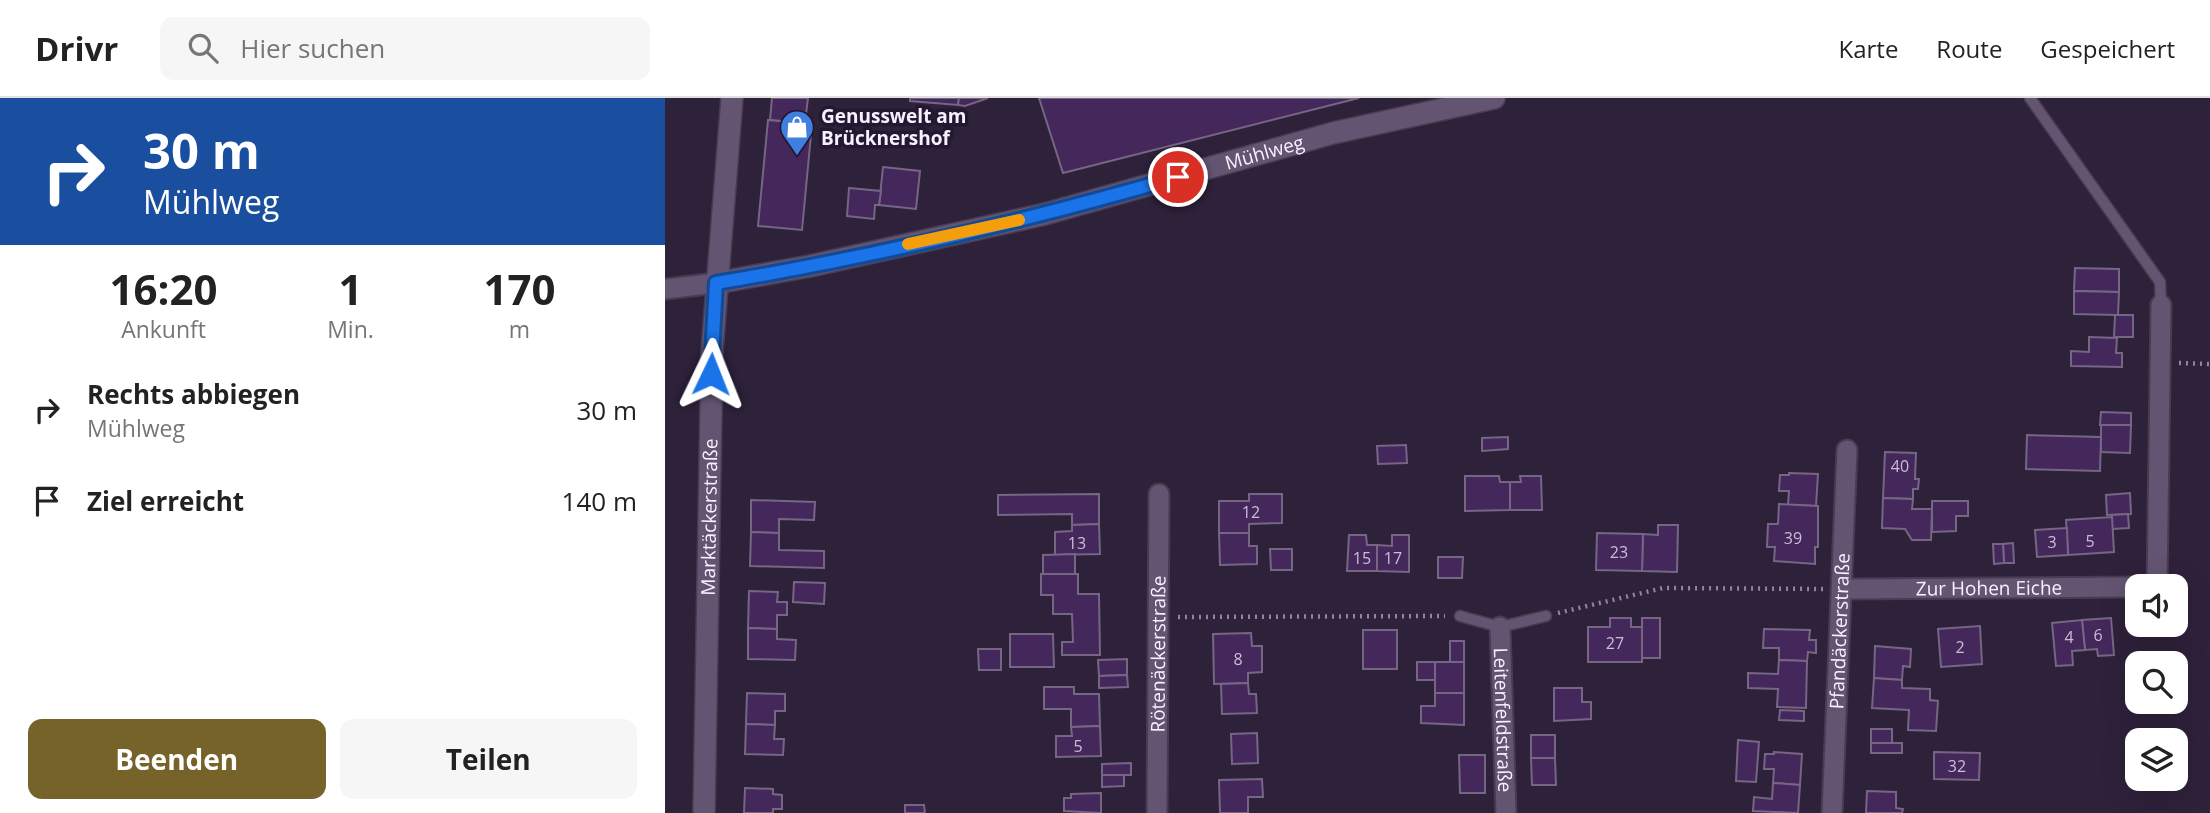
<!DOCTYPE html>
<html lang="de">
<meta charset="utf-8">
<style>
:root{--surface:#fff;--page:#f6f6f6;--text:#222;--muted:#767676;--line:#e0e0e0;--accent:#76632a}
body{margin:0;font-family:"Open Sans",sans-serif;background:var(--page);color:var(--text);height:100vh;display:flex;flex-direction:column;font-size:26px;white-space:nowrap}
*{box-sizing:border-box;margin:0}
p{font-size:23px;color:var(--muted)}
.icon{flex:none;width:38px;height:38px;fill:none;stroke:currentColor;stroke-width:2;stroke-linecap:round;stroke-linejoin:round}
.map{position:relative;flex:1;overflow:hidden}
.sheet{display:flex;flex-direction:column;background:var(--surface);width:665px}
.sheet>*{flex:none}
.banner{background:#1a4fa0;color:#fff;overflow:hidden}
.tools{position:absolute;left:1460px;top:476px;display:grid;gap:14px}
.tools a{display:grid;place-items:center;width:63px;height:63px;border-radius:14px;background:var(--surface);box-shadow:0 7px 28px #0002;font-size:35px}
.pin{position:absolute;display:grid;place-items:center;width:60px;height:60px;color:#fff;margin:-30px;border:4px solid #fff;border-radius:50%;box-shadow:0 2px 7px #0007}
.me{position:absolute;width:77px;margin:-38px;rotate:2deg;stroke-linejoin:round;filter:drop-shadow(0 0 5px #0008)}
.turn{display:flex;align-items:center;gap:24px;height:147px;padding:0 28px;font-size:32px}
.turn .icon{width:91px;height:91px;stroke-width:2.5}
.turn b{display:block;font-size:49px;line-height:60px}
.eta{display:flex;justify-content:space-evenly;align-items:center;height:119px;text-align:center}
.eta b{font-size:42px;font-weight:700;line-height:49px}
.primary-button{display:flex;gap:14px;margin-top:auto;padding:14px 28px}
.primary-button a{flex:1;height:80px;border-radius:14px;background:var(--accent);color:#fff;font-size:28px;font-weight:700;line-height:80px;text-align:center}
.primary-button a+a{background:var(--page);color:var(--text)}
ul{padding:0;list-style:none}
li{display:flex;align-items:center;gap:21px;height:91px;padding:0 28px}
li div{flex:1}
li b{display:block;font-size:26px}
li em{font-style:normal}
header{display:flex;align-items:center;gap:42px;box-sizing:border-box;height:98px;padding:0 35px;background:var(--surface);border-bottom:2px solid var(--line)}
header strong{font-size:33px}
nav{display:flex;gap:38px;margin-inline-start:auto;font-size:24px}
.search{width:490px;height:63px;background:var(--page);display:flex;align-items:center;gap:18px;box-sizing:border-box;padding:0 24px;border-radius:14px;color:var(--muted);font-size:26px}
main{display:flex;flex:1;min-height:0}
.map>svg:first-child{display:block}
.building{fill:#44275b;stroke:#756684;stroke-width:2}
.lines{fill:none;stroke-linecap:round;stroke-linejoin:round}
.service-casing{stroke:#483c52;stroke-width:13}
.minor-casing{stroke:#483c52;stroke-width:23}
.tertiary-casing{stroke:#483c52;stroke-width:24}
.path{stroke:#91879b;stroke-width:4.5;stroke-dasharray:2 5;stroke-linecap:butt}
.service{stroke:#635471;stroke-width:10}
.minor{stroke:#635471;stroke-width:19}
.tertiary{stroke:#635471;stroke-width:21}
.route-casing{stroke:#114b97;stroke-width:18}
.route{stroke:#1a73e8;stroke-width:12}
.slow{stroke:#f59e0b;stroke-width:12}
.labels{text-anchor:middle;stroke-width:7;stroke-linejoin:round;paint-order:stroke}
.number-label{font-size:16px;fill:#cabed5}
.poi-label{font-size:19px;font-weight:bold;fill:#f7f0fe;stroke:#241730;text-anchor:start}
.street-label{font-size:19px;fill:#f7f0fe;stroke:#241730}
</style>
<header>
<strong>Drivr</strong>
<div class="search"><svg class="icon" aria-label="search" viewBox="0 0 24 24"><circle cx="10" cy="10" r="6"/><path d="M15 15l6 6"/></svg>Hier suchen</div>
<nav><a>Karte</a><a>Route</a><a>Gespeichert</a></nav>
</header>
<main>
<section class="sheet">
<div class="banner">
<div class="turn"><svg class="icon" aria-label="right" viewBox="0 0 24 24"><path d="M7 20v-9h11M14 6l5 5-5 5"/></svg><div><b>30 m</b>Mühlweg</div></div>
</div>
<div class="eta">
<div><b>16:20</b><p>Ankunft</p></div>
<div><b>1</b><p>Min.</p></div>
<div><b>170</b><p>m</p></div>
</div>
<ul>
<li><svg class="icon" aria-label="right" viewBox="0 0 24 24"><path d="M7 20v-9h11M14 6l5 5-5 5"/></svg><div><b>Rechts abbiegen</b><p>Mühlweg</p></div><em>30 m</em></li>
<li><svg class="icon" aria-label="arrive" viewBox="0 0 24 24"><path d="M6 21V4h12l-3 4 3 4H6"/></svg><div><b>Ziel erreicht</b></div><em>140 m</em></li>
</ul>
<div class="primary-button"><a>Beenden</a><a>Teilen</a></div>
</section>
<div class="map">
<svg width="1545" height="715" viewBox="0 0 1545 715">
<rect width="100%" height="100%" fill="#2e213a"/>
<g class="building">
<path d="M107,0H143L140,25L105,22Z"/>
<path d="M245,0H294L293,7L245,3Z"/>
<path d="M294,0H323L300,8L293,7Z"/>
<path d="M374,0H694L398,75Z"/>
<path d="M103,22L147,26L137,132L93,128Z"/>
<path d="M218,69L255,73L251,111L214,107Z"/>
<path d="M184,90L216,93L214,107H210L209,121L182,118Z"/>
<path d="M1410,170L1454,171V194L1409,193Z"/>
<path d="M1409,193L1454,194L1453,217L1409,216Z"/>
<path d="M1450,217H1468V239H1449Z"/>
<path d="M1424,239L1452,240L1451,255H1457V269L1406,268V253L1424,254Z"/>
<path d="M1436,314L1466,315V327H1435Z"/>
<path d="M1436,327H1466L1465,355L1436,354Z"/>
<path d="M1362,337L1436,339L1435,373L1361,371Z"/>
<path d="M843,339V351L817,353V340Z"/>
<path d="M741,347L742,365L713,366L712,348Z"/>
<path d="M1220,354L1251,355L1250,381H1254L1253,391H1248V401L1218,400Z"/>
<path d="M1124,375L1153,376L1151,408L1123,407L1124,393H1114L1115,377H1124Z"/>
<path d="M800,378H834L835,384H845V412L800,413Z"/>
<path d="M855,378H876L877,412H845V384H856Z"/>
<path d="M1465,395L1466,416L1442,417L1441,397Z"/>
<path d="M434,396V426L407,427V416L333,417V397Z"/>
<path d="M584,396H617V425L584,426V435H554V403H584Z"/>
<path d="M1218,400L1248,401L1247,411H1267L1266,442H1247L1240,431L1217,430Z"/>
<path d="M86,402L150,404L149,422L114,421V435L86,434Z"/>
<path d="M1267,403H1303V418H1291V433L1267,434Z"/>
<path d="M1114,406L1153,408V449H1150V466L1109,463L1110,449H1102L1103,426H1113Z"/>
<path d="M1463,416L1464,430L1447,431V417Z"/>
<path d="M1447,419L1449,454L1403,457L1401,422Z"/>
<path d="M434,426L435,456L390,457V434L407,433V427Z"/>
<path d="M993,427H1013L1012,474L977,473L978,436L993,437Z"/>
<path d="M1402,430L1403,457L1372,459L1370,432Z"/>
<path d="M86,434L114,435V452L159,453V470L85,468Z"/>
<path d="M554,435H584V448H592V466L555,467Z"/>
<path d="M932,435L978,436L977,473L931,472Z"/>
<path d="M684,437H701L702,447H712V473H682Z"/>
<path d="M727,437H744V474L712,473V447L727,448Z"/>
<path d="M1348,445L1349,465H1339L1338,446Z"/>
<path d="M1328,446H1338L1339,465L1329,466Z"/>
<path d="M605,451H627V472H606Z"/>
<path d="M410,456V476H378V457Z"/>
<path d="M773,459H798L797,480H773Z"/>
<path d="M376,476H413V496H434L435,557H397V544H408L407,516H388V497H376Z"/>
<path d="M129,484L160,485L159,506L128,504Z"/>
<path d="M84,493L113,494L112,504H122V517H112V531L83,530Z"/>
<path d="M945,520H966V529H977V564H923V529H945Z"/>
<rect x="977" y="520" width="18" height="40"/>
<path d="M1446,520L1449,557L1433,558L1432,551L1420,552L1417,522Z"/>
<path d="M1417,522L1420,552L1407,553L1408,567L1391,568L1387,525Z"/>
<path d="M1315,528L1317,566L1276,569L1273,531Z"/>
<path d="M83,530L112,531V541L131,542L130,562L83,561Z"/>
<path d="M1099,531L1145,532L1144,542H1151V555L1143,554L1142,563L1114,562V550H1098Z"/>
<rect x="698" y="532" width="34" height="39"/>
<path d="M586,535L587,548H597V574L583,575V585L549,586L548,536Z"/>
<path d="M345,536H388L389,569H345Z"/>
<rect x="785" y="543" width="14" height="21"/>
<path d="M1210,548L1246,551L1245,569L1238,568L1237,582L1209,580Z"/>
<path d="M313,551H336V572H314Z"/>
<path d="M462,561V577L434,578L433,562Z"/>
<path d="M1114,562L1142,563L1141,610L1112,609L1113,591L1083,590V575L1113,576Z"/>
<rect x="752" y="564" width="18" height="18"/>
<rect x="770" y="564" width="29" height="31"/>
<path d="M462,577L463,589L434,590V578Z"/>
<path d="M1209,580L1237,582V590L1265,591V602L1273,603L1271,633L1243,632L1244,612L1207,610Z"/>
<path d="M583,585L584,596H591L592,615L557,616L556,586Z"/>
<path d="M379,589H409V596H434L435,628L406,629V611H379Z"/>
<path d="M889,590H917V604H926V621L889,623Z"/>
<path d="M82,595L120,596V613H110V627L81,626Z"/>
<path d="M770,595H799V627L756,625V608H770Z"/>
<path d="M1115,612L1139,613V623L1114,622Z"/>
<path d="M81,626L110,627L109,641H119L118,657L80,656Z"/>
<path d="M435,628L436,658L391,659V638H407L406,629Z"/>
<rect x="1206" y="631" width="21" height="14"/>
<path d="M592,635L593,665L567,666L566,636Z"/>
<rect x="866" y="637" width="24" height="23"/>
<path d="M1073,642L1094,644L1091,684L1071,683Z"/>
<rect x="1206" y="645" width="31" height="10"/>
<path d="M1109,654L1137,656L1135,687L1108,685L1109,671H1099L1100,656H1109Z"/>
<path d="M1269,654L1315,655L1314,682L1269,681Z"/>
<path d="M794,657H820V695H795Z"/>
<path d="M866,660H890L891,687H867Z"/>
<path d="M466,665V677H437V666Z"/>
<path d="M437,677H459V688L437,689Z"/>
<path d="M597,681L598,699H583V715H555L554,682Z"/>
<path d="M1108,685L1135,687L1133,715L1088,713L1089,699L1107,701Z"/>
<path d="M80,690L108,691V696L117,697V711H108V715H79Z"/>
<path d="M1202,693L1231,694V710L1238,711L1237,715H1201Z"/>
<path d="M436,695V715L399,713V700H406V696Z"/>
<path d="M240,707H259L260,715H240Z"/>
</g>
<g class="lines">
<g class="service-casing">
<g id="service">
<path d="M1365,0L1495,184L1496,207"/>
<path d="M795,518L835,529L881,518"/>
</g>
</g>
<g class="minor-casing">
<g id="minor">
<path d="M0,191L51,185"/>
<path d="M1492,488L1496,207"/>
<path id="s1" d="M1177,491L1472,489"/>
<path id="s2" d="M835,529L841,715"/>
<path id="s3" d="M492,715L494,396"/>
<path id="s4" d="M1167,715L1182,352"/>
</g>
</g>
<g class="tertiary-casing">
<g id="tertiary">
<path id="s5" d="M51,185L145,168L380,116L668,35L829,0"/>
<path id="s6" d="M39,715L47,253L67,0"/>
</g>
</g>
<g class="path">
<path d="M1514,265L1545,266"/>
<path d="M893,515L998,490L1158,491"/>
<path d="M513,519L780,518"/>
</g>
<use href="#service" class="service"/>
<use href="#minor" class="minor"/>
<use href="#tertiary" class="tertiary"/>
</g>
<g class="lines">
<g class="route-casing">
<path id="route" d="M46,276L51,185C207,159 361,123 513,79"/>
</g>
<use href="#route" class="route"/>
<path class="slow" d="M243,146L354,122"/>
</g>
<defs>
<g id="shop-pin" transform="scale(1.75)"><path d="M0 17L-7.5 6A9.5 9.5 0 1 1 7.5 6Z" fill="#3f7fe0" stroke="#241730"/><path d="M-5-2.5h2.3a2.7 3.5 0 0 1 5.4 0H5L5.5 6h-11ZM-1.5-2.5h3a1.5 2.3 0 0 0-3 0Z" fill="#fff"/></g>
</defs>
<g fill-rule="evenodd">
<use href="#shop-pin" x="132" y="29"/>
</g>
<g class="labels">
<g class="number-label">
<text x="1235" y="374">40</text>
<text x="586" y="420">12</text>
<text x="1128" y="446">39</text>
<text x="1425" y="449">5</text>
<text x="1387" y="450">3</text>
<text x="412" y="451">13</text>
<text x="954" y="460">23</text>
<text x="697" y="466">15</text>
<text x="728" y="466">17</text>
<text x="1433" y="543">6</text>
<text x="1404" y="545">4</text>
<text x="950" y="551">27</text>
<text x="1295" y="555">2</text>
<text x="573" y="567">8</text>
<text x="413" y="654">5</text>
<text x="1292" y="674">32</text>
</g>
<g class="poi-label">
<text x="156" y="25">Genusswelt am<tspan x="156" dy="22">Brücknershof</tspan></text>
</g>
<g class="street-label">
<text dy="7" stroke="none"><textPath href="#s5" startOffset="564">Mühlweg</textPath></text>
<text dy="7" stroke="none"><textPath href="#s6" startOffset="296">Marktäckerstraße</textPath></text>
<text dy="7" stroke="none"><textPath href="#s1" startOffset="147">Zur Hohen Eiche</textPath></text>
<text dy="7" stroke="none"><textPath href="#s4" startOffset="182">Pfandäckerstraße</textPath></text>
<text dy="7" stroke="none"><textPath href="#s3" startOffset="159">Rötenäckerstraße</textPath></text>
<text dy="7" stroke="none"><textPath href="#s2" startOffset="93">Leitenfeldstraße</textPath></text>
</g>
</g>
</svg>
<div class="tools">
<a><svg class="icon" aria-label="sound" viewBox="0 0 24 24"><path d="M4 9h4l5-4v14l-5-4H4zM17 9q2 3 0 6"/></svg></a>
<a><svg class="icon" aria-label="search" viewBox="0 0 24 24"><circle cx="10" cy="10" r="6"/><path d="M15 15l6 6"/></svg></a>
<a><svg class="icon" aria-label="layers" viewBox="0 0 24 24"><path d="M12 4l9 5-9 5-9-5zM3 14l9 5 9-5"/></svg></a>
</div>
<div class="pin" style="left:513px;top:79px;background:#d93025"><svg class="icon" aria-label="arrive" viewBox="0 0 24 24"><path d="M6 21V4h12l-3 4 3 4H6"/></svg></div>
<svg class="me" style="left:46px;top:276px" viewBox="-20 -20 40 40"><path d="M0-17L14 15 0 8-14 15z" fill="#1a73e8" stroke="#fff" stroke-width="4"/></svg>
</div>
</main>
